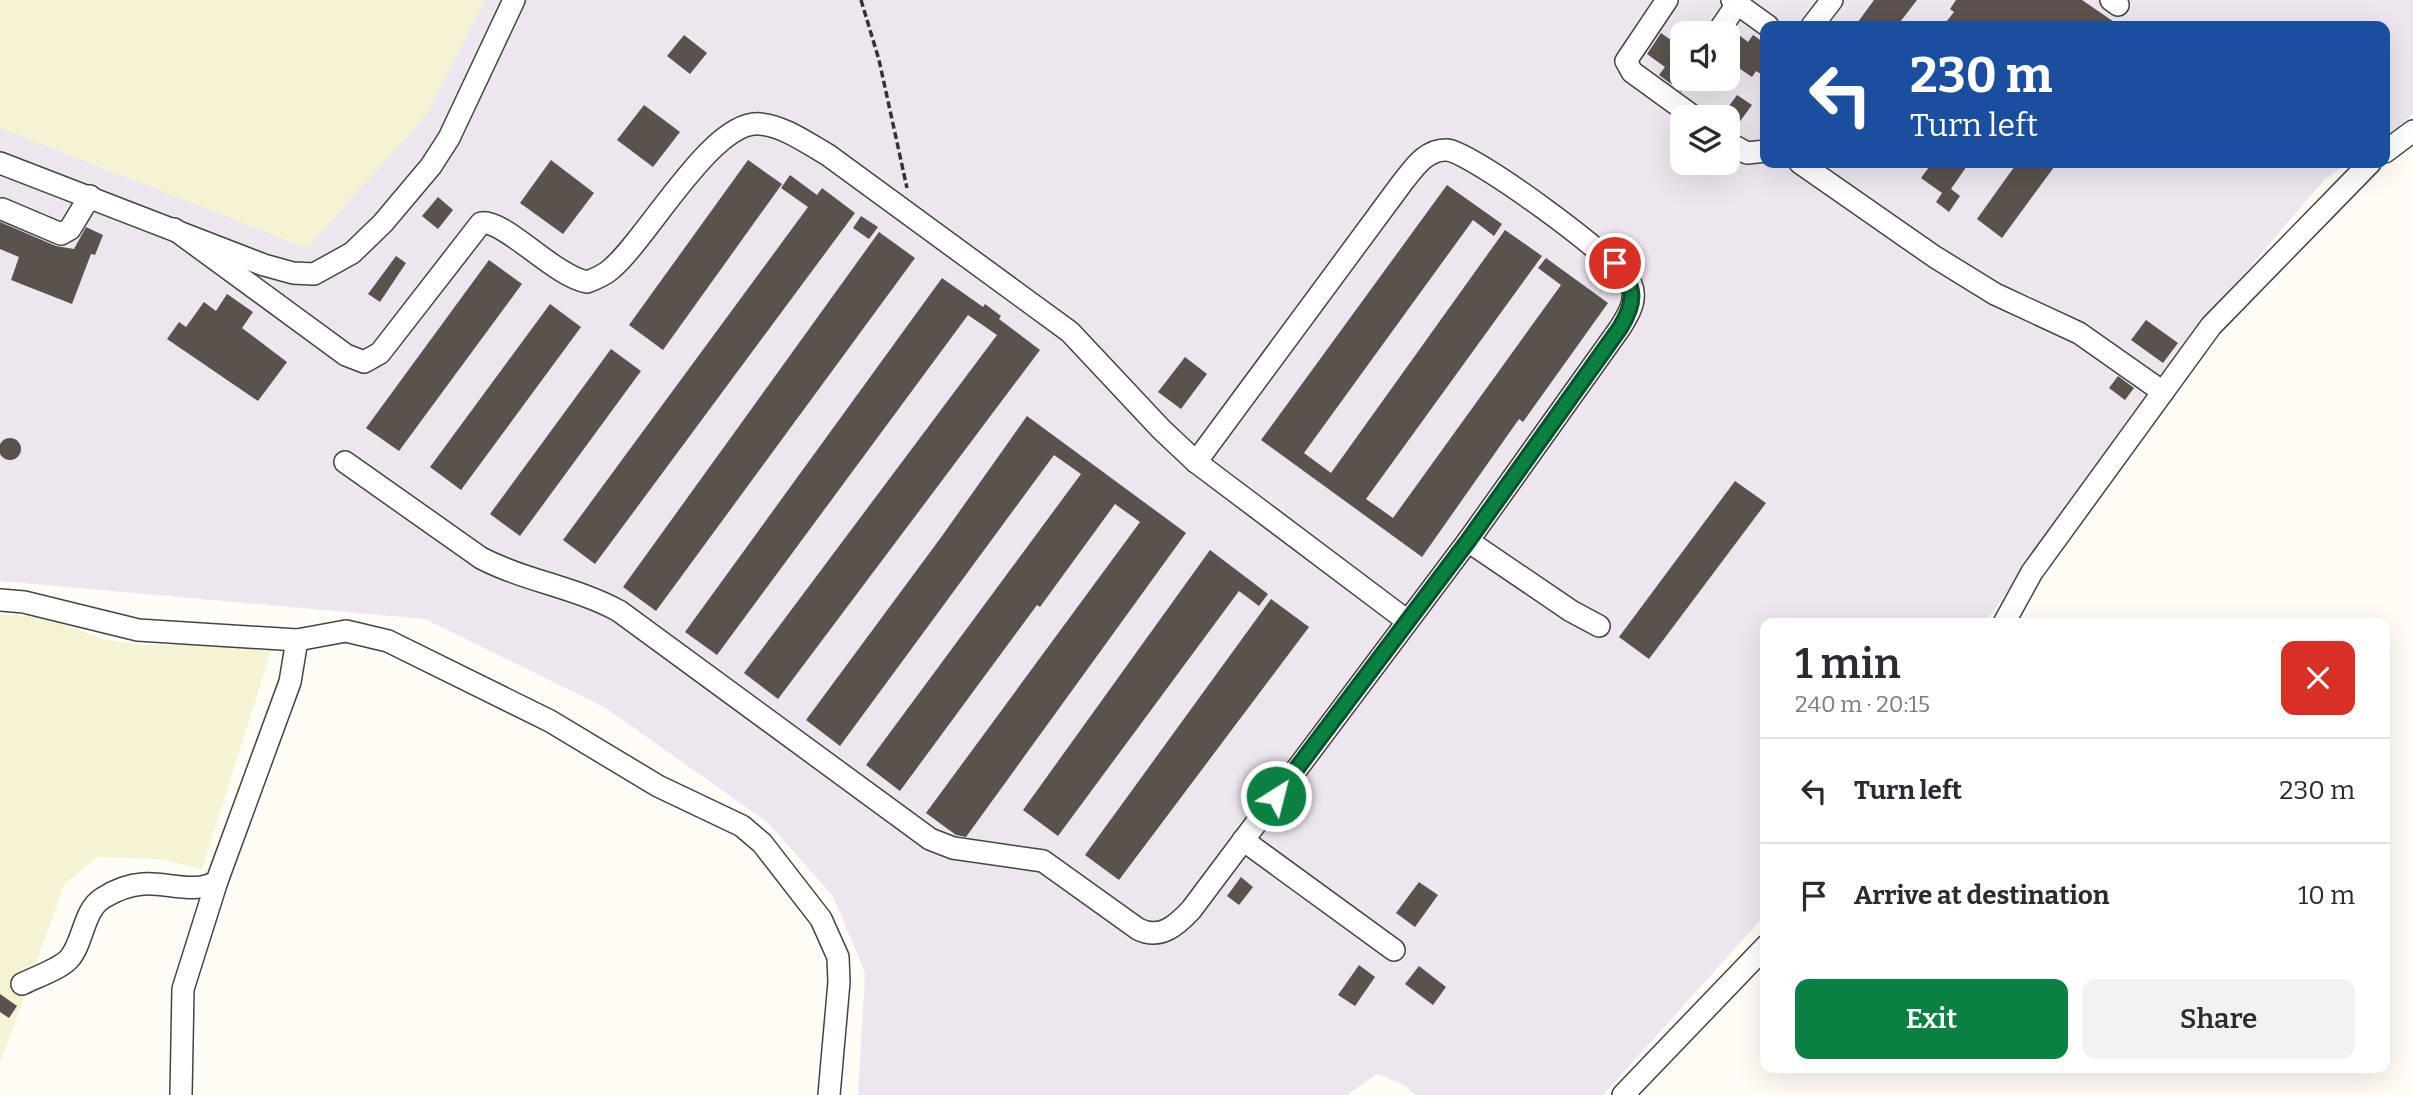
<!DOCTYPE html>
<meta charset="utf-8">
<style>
:root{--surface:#fff;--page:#f2f2f3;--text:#2b2b33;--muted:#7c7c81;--line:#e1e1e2;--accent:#0b8043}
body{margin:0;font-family:Bitter,serif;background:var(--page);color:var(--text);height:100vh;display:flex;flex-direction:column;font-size:26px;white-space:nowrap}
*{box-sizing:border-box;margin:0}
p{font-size:23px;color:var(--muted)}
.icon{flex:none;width:38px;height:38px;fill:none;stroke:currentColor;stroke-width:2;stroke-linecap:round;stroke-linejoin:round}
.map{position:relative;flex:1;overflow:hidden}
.drawer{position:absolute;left:1760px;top:618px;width:630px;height:455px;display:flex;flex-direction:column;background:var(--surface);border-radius:14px;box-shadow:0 7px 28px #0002}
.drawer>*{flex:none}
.banner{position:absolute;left:1760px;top:21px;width:630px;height:147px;border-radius:14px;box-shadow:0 7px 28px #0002;background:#1a4fa0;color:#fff;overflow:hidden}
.controls{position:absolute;left:1670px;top:21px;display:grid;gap:14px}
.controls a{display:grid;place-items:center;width:70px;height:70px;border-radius:14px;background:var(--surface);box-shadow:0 7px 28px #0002;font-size:35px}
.pin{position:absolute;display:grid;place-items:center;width:60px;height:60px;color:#fff;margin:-30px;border:4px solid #fff;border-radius:50%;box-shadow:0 2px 7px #0007}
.me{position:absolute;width:77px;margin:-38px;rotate:36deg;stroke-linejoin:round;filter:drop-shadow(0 0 5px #0008)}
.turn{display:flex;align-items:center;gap:24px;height:147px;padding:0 35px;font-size:32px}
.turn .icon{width:91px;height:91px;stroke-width:2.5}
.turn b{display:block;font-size:49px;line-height:60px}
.round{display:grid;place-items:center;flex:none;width:74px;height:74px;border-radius:14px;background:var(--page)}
.summary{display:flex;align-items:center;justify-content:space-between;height:119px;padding:0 35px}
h1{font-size:42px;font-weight:600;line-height:52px}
.primary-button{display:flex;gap:14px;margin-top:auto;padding:14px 35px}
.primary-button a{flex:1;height:80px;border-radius:14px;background:var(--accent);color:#fff;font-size:28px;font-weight:600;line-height:80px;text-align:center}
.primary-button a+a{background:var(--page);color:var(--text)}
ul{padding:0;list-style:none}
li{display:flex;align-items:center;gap:21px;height:105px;padding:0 35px;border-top:2px solid var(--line)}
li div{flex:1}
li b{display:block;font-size:26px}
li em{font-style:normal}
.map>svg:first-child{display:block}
.industrial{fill:#eee6ef;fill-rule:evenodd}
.farmland{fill:#f6f3d4}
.building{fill:#5a524d}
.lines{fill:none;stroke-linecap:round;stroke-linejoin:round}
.minor-casing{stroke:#444;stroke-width:24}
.path{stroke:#333;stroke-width:3.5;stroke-dasharray:7 3.5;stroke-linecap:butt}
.minor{stroke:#fff;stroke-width:21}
.route-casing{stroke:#07532c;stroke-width:18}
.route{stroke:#0b8043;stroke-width:12}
</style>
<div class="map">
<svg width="2413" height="1095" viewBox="0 0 2413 1095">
<rect width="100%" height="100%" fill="#fffdf5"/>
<path class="industrial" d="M484,0H2413V114L2385,139V26H1766V163H2349L2325,179L2191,336L1985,623H1766V914L1603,1095H1415L1404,1085L1377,1074L1347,1095H858L865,973L833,896L767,822L604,707L425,619L0,581V128L27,137L426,115ZM1682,33H1727V79H1682ZM1682,117H1727V163H1682Z"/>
<g class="farmland">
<path d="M0,0H484L426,115L307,248L0,128Z"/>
<path d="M0,615L40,616L103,639L143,645H273L202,869L159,859L97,857L64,885L0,1064Z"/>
</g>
<g class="building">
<path d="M1874,0H1917L1897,26H1855Z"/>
<path d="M1956,0H2082L2120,26H1943L1954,12L1950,9Z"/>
<path d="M1661,33L1682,48V92L1659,75L1665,67L1647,54Z"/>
<path d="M684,35L707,53L690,74L667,56Z"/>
<path d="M1739,35L1748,42L1753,35L1766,44V77L1756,71L1752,77L1727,60V52Z"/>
<path d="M1737,95L1752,105L1735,128L1727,123V117H1721Z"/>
<path d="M644,105L680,132L653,167L617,140Z"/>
<path d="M551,160L594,193L563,234L520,203Z"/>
<path d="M748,160L782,184L663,350L629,325Z"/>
<path d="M1932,163H1969L1951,189L1960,196L1949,212L1936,202L1942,193L1921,178Z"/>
<path d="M2017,163H2057L2002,238L1977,219Z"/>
<path d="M790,175L817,195L822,188L855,213L595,564L563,540L808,207L781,188Z"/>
<path d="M1447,185L1502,224L1494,236L1473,220L1304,453L1331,473L1505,230L1542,256L1366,499L1393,518L1561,285L1538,268L1546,258L1608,303L1523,422L1519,419L1422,557L1261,440Z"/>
<path d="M438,197L453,210L438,229L422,216Z"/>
<path d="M861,216L878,227L869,239L853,228Z"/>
<path d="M0,222L56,246L74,249L86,227L103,235L95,255L91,254L72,304L11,280L19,257L0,249Z"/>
<path d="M879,232L915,258L656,611L623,587Z"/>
<path d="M396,256L406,263L380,302L368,294Z"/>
<path d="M489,260L522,284L399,451L366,428Z"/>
<path d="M942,278L983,307L985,304L1001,316L999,319L1040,350L778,699L744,673L997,335L968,315L717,655L685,632Z"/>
<path d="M227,294L253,312L242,328L287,362L258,401L167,339L179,322L186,327L204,302L216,311Z"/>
<path d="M550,304L581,327L461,490L430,467Z"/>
<path d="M2146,320L2178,343L2163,363L2131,340Z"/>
<path d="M611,349L641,371L520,536L490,514Z"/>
<path d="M1185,357L1207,374L1181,409L1158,392Z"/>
<path d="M2118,376L2134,388L2125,400L2109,388Z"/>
<path d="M1027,416L1186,533L966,837L956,835L926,813L1140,522L1115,504L1040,607L1037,605L900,791L866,765L1081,474L1054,455L840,746L806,720L942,536Z"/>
<circle cx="10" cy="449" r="11"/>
<path d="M1735,481L1766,503L1649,659L1619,637Z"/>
<path d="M1210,550L1268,594L1259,606L1239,591L1058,836L1023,810Z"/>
<path d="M1271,599L1309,627L1119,880L1085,855Z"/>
<path d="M1241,877L1253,887L1239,905L1227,896Z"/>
<path d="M1419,882L1438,895L1415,927L1396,913Z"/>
<path d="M1359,965L1375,977L1355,1006L1338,995Z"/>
<path d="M1419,966L1446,987L1433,1005L1405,984Z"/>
<path d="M0,994L17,1006L9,1018L0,1012Z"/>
</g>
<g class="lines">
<g class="minor-casing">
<g id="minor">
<path d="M1667,0L1626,61L1632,72L1694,117"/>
<path d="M1732,0L1768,26"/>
<path d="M2111,0L2118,5"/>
<path d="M1812,26L1832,0"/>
<path d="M1718,32L1737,4"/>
<path d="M1727,142L1747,153L1766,151"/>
<path d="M2385,152L2413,131"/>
<path d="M0,163L264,265L293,273L314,274L352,253L383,223L431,166L449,138L514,0"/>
<path d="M1800,163L1935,257L1995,294L2079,333L2163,392"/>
<path d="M2,209L61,234L70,229L90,196"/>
<path d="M174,229L346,355L364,362L380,353L481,223C504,219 554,276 587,282C595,279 603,276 610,270C647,240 712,119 760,124C784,126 807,143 828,155L1070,332L1161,429L1196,462L1406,620"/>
<path d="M345,462L481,558C525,581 575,587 619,611L930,839L953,848L1043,861L1138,929C1160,940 1176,926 1191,910L1468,541L1620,328C1628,315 1638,300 1631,284C1621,261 1472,152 1447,150C1426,149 1414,168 1402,183L1196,462"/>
<path d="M1468,541L1571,611L1599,626"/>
<path d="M0,600L24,602L138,630L297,640L290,682L217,881C197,895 166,882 143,884C129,885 114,891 103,898C83,910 84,942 69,959C58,970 36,977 22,984"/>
<path d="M2004,623L2032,572L2211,326L2370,163"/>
<path d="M297,640L346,631L388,641L550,721L658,786L742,826L762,843L821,919L838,957L839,982L829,1095"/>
<path d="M1243,840L1394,950"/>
<path d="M181,1095L183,989L217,881"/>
<path d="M1623,1095L1766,946"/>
</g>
</g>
<path class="path" d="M861,0L879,60L907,188"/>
<use href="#minor" class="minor"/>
</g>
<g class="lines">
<g class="route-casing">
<path id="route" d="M1276,796L1468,541L1620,328C1636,302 1636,287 1615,263"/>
</g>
<use href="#route" class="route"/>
</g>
</svg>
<div class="controls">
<a><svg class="icon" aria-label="sound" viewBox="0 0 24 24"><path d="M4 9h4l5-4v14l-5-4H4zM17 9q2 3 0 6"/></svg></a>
<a><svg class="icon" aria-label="layers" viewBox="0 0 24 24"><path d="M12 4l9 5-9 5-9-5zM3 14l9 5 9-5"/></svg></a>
</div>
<div class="pin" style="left:1615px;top:263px;background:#d93025"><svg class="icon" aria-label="arrive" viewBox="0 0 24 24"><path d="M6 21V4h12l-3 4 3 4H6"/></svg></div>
<svg class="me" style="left:1276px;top:796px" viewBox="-20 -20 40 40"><circle r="17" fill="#0b8043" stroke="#fff" stroke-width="3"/><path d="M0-11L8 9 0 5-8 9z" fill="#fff"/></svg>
<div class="banner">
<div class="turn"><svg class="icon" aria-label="left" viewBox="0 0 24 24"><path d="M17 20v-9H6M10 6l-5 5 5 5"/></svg><div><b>230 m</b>Turn left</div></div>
</div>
<section class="drawer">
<div class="summary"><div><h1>1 min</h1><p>240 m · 20:15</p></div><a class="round" style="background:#d93025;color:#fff"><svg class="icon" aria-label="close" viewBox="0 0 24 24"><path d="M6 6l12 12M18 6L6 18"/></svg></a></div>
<ul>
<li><svg class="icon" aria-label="left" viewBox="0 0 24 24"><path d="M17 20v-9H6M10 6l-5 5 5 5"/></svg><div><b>Turn left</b></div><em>230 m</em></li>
<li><svg class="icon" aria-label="arrive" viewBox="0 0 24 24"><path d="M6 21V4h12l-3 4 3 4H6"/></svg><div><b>Arrive at destination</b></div><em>10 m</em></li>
</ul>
<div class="primary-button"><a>Exit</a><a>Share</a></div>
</section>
</div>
